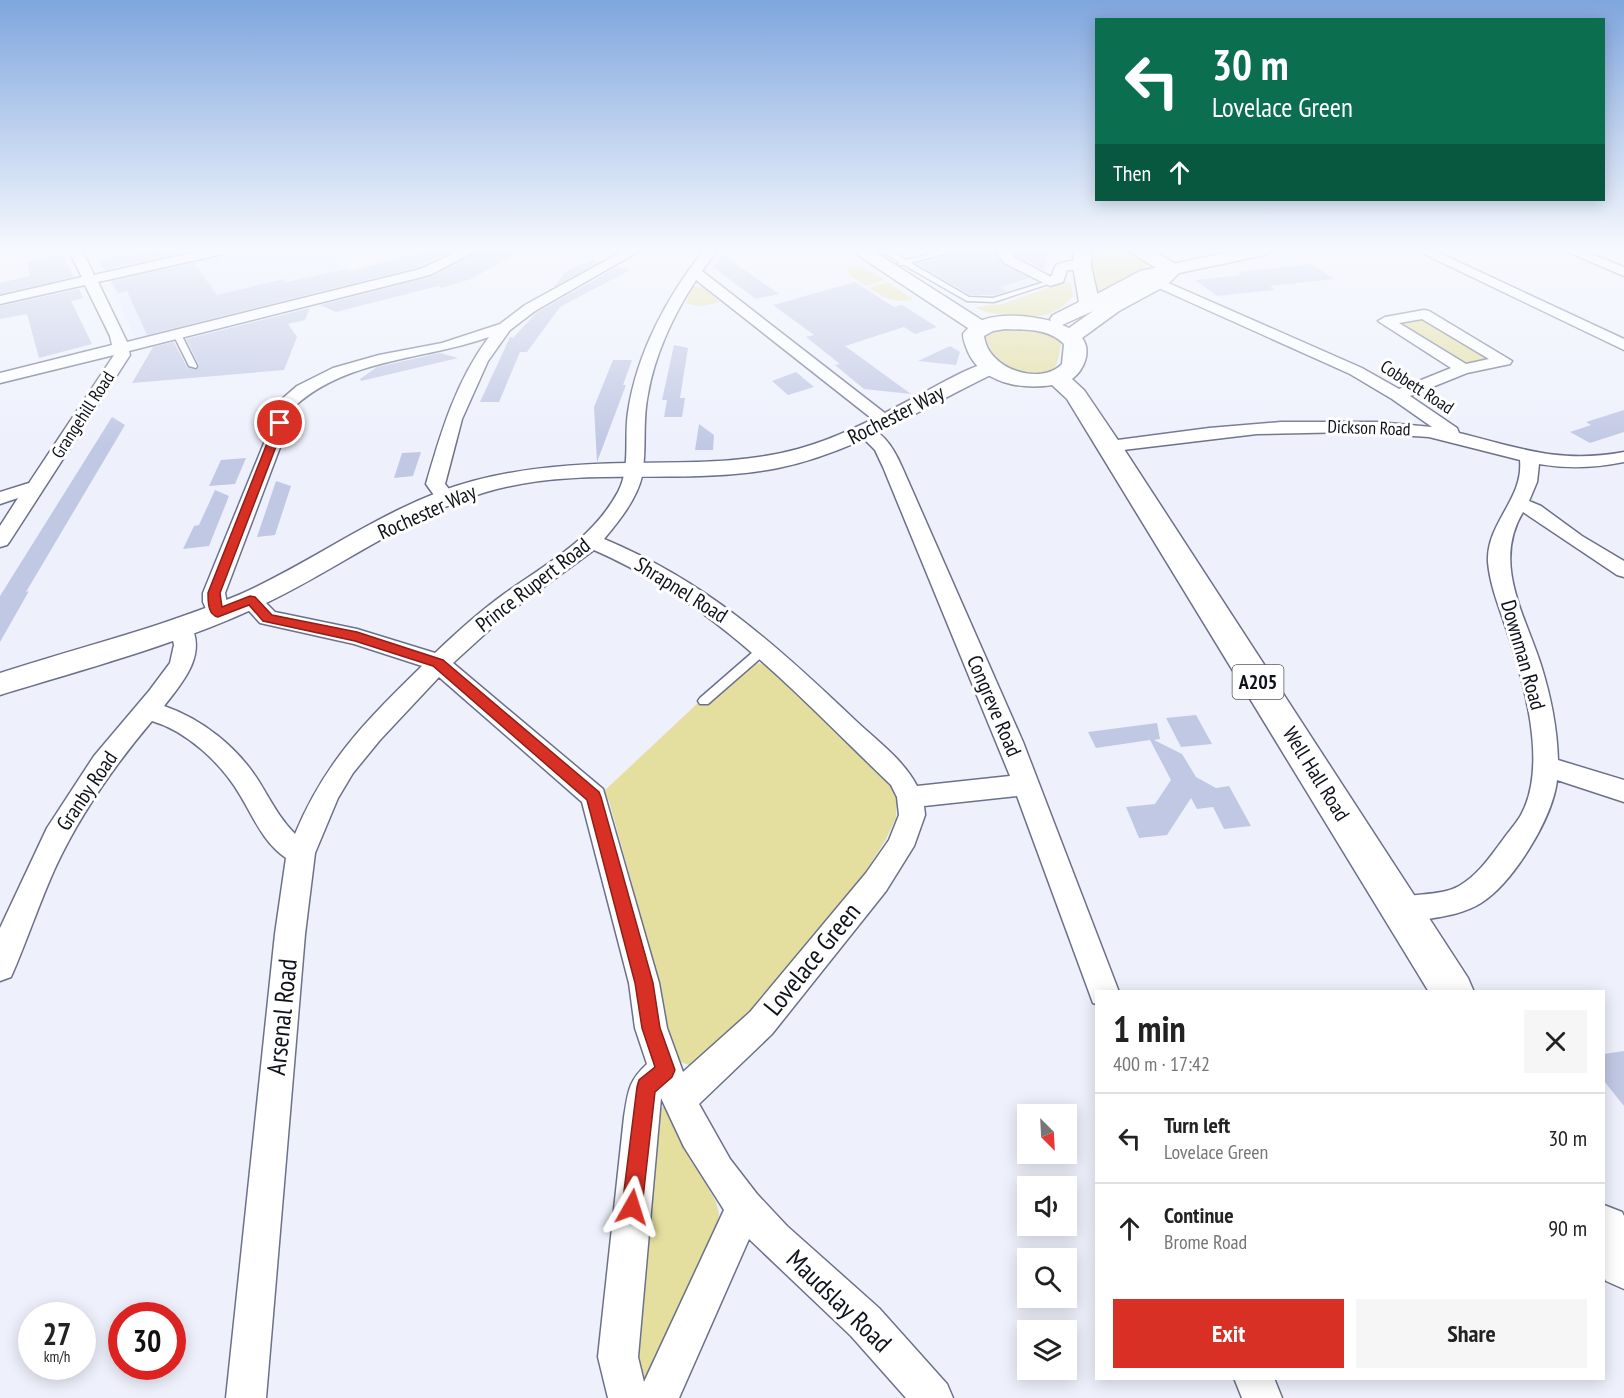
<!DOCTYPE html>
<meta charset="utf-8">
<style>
:root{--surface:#fff;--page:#f6f6f6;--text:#222;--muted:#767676;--line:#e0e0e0;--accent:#d93025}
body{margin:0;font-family:"PT Sans Narrow",sans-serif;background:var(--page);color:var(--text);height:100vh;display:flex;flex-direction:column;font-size:22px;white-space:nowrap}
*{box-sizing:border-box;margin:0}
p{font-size:20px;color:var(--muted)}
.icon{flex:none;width:33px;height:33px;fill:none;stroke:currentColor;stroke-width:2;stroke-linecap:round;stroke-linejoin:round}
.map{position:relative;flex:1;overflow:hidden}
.details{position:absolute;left:1095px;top:990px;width:510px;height:390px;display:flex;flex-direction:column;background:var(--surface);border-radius:0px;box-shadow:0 3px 15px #0003}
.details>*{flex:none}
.guide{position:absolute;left:1095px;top:18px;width:510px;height:183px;border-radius:0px;box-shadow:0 3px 15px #0003;background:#0b6e4f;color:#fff;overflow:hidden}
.needle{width:39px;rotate:156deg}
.tools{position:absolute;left:1017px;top:1104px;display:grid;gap:12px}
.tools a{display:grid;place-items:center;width:60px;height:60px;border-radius:0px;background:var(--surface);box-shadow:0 3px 15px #0003;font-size:30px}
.speed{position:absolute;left:18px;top:1302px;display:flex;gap:12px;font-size:30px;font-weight:700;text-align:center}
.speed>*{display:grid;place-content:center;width:78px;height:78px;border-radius:50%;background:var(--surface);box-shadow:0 3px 15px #0003;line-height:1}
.speed small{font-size:15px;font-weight:400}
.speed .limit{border:9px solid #d22;background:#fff;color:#111}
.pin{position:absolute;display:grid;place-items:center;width:51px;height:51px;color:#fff;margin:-26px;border:3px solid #fff;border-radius:50%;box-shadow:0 2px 6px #0007}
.me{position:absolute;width:66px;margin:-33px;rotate:6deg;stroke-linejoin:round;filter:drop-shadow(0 0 4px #0008)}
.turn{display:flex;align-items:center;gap:21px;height:126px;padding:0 18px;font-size:27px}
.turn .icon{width:78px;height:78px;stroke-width:2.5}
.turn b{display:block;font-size:42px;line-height:51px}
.then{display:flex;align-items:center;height:57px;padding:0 18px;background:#0003;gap:12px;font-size:22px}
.round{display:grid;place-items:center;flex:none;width:63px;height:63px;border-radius:0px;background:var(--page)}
.overview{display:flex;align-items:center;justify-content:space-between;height:102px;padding:0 18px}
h1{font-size:36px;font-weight:700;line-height:45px}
.button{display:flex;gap:12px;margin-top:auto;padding:12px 18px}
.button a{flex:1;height:69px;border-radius:0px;background:var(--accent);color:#fff;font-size:24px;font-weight:700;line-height:69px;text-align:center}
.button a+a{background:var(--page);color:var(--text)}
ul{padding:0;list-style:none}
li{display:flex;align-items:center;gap:18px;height:90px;padding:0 18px;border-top:2px solid var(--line)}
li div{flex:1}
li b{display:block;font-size:22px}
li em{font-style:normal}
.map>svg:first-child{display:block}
.built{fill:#e3eaff}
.green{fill:#e4de9f}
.building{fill:#c1c8e4}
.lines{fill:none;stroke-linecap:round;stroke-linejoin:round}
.service-casing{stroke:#6b718a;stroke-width:3}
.minor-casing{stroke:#6b718a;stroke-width:3}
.tertiary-casing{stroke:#6b718a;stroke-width:3}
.primary-casing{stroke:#6b718a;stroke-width:3}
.trunk-casing{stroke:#6b718a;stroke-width:3}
.service{fill:#fff;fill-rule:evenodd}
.minor{fill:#fff;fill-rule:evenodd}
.tertiary{fill:#fff;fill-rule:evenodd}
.primary{fill:#fff;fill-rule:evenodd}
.trunk{fill:#fff;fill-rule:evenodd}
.route{fill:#d93025;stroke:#8d1f18;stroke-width:1.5}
.labels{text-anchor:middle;stroke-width:6;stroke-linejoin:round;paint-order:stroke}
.far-street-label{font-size:18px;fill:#0f121b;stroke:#fff}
.shield{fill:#fff;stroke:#57595f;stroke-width:1.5}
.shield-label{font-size:20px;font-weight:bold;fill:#0f121b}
.street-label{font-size:21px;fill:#0f121b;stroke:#fff}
.near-street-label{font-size:26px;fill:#0f121b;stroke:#fff}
</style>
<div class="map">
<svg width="1624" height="1398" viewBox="0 0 1624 1398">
<rect width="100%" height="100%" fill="#eef1fc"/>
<g class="built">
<path d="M243,250H330L362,282L136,339L108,281Z"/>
<path d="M890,250H985L1037,279V284L989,299L967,297Z"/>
</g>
<g class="green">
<path d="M1091,250H1128L1154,265L1099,292L1093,277Z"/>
<path d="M860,265L885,280L866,286L849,275L848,268Z"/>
<path d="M887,282L913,299C894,304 885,298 869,288Z"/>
<path d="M1066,282L1071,283L1073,296C1066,305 1056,312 1046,315C1033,318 984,316 976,307L1002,304Z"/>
<path d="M695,286L704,288L720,302L703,306L686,304L692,288Z"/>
<path d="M1421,319L1428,320L1491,360L1465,365L1398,322Z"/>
<path d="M997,330L1040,331L1052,334L1061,342C1060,349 1059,364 1053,369C1043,378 1013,373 1003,365C996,360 989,346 985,337L988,333Z"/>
<path d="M754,663L767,664L890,783L897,795L896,818L885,841L855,888L739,1027L703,1060L689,1065L676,1060L670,1046L632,884L609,801L602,793L700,701L705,704Z"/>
<path d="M664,1106L716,1202L719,1214L717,1227L650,1377L643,1383L634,1375L654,1115Z"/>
</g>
<g class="building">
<path d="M155,250L186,252L104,270L99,261Z"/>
<path d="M430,250H455L419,267L147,335L127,291L118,293L111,281L194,263L217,295L284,279L286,282L347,269L350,271Z"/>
<path d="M480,250H523L471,279L442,288L438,286L336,312L320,305L431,277Z"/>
<path d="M954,250H996L995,254L1003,265L1029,278L1000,287L1007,291L994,295H970L918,264L952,254Z"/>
<path d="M1014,250H1049L1044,270L1016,255Z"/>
<path d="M63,254L74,277L0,294V283L30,276L26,262Z"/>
<path d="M722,254L779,294L756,299L713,267Z"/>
<path d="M593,260L599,262L554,287L565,272Z"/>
<path d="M1312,264L1334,279L1270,286L1275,290L1217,296L1195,280L1242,275L1238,272Z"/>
<path d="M617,267L630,270L560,307L527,352H520L499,402H480L510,337L513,338L536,313Z"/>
<path d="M855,282L894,307L902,305L937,327L915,334L904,327L845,346L911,394L864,389L835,365L840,364L806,337L814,335L773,305Z"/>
<path d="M79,289L83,298L71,301L92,344L39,358L27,314L0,319V306Z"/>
<path d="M310,308L305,320L288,324L297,337L284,370L132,383L153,347L174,342L187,367L197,370L199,365L186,339Z"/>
<path d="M674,345L688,348L680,398H685L682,417H664L667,400H662Z"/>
<path d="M950,346L960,352L956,365L918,361Z"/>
<path d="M440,353L458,358L361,381L360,379L377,367Z"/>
<path d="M613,360H632L623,385H626L597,462L594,407Z"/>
<path d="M796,372L814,387L788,395L772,381Z"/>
<path d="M1624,410V432L1590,443L1570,432L1591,425L1586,422Z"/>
<path d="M112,417L125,425L26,592L29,591L0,642V596Z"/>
<path d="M699,424L714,435L713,450H695Z"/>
<path d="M421,452L413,476L394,478L402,453Z"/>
<path d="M246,458L235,484L209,486L221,460Z"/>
<path d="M276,481L291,486L275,535L257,537Z"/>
<path d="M215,490L229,496L209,546L183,549L194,526L199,525Z"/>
<path d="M1196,715L1212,744L1181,747L1166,718Z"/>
<path d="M1157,723L1160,739L1154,740L1182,754L1196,777L1216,788L1229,786L1251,826L1224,829L1213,807L1197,809L1191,798L1167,835L1139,838L1126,807L1155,804L1171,780L1150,740L1096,748L1088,732Z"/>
<path d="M1624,1051V1106L1604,1081V1054Z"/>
</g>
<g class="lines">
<g class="service-casing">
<g id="service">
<path d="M880,250H888L906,260L944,250H952L951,252L911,263L969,297L993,298L1048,281L1054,282L994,302L967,301L904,265H898L899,262Z"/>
<path d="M174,332L181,334L197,366L196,368L189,366L173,334Z"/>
<path d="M765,644L771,648L769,651L708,704H700L698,701L700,698L761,645Z"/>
</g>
</g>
<g class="minor-casing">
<g id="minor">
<path d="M68,250H82L94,275L204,250H229L223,254L98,282L127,342L420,269L461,250H478L430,275L129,351L130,355L10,541L7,545L0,547V526L18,498L0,504V492L29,483L114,355L0,383V373L112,345L110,336L85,285L0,304V296L82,277Z"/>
<path d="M625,250H641L535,311L510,330L488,361L462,419L445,484L456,498L453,502H439L426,484C441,432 456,381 489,337C425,360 349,358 296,405L225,593L229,613L226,618L218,620L210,618L203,602V593L282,399L297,386L333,368L379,355L442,343L500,324L525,305Z"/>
<path d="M704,250H717L702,271L895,421L892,425H880L696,280C674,314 655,354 648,394C642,421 647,449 642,476C637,499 619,521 604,539C707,582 775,644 855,720C876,740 903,759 917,786L1010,776L883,467L875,450L857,432L860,428L866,427C884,431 895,451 902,467L1023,742L1119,992H1096V1004L1093,1003L1017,796L924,806L925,815L914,846L886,891L772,1034L699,1104L730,1159L757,1194L787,1226L879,1308L947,1384L953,1398H906L851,1336L749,1239L679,1398H608L598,1357L624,1117C628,1093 628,1081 647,1064L635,1028L629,983L582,802L439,677L380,740L353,773L338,798L315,853L305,934L266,1398H226L275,934L286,858C263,842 254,818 240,795C222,764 187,731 152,721C114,766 81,813 56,866C39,903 27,941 11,977L0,981V928L47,828L94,756L149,691L170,663L174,645L170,627L173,622L181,619L189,622C208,653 184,681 164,706C202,719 237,747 258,780C270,799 279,818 295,834C326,760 366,721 422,666L354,644L260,623L239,600L242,595L250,593L258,595L275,612L357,629L435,653C456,633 479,612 504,594C546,564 592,540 618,492C631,468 624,438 628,412C637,352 668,295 704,250ZM594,550C716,603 797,695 891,785L897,797L899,815L889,840L866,873L750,1012L683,1072L667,1028L659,983L603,789L453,663L508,613ZM661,1098L684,1147L724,1210L644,1382L638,1357Z"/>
<path d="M998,250H1012L1014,257L1051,277L1056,265C1066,261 1080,258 1089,266L1082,270H1067L1063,282L1050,286L1004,263L997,253Z"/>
<path d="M1416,250H1433L1624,339V350Z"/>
<path d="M1563,250H1581L1624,267V276Z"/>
<path d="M1157,278L1362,368L1399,389L1451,368L1378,321L1385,317L1424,310L1429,311L1512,361L1510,364L1467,373L1410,396L1457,428L1459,433C1520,448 1560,464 1624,452V462C1594,468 1569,469 1539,464L1537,482L1529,501L1541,506L1582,536L1624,561V577L1617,575L1523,512C1492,563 1525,615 1541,665C1551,697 1557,727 1558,760L1624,780V802L1557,780C1553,818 1513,883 1481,903C1465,913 1446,916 1428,919C1415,921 1404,923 1392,918L1387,909L1392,900C1413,892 1439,897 1459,886C1477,876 1490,857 1502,841C1508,832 1516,824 1521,815C1549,764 1523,679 1506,628C1499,607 1490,585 1488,562C1486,523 1524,499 1520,460L1429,437L1353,432L1257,434L1123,450H1104L1101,446L1104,442L1110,441L1209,428L1281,422H1377L1432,427L1392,399L1350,374L1152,285L1150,282ZM1422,319L1489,359L1466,364L1399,323Z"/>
<path d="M1234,1378H1274L1282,1398H1242Z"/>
</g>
</g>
<g class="tertiary-casing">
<g id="tertiary">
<path d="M1239,250H1272L1264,255L1151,279L1096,309H1084L1081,305L1084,301L1140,271Z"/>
<path d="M990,362L997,364L1000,368L997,372C925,406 857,452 778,468C682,487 581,464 486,492C406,516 337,570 262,605C179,644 88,668 0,695V673C80,647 163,627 241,594C319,559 390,503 473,481C525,467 577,464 630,463C686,462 744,464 798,449C842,437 883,414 923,393C944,382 967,368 990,362Z"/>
</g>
</g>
<g class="primary-casing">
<path id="primary" d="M850,250H872L988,324L991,328L988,332L981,334L974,332Z"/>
</g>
<g class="trunk-casing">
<g id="trunk">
<path d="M1074,250H1092L1091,266L1100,305L1098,307L1161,271L1127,250H1150L1180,266L1182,270L1167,285L1119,311L1082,338C1092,351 1084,370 1072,379L1084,390L1122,446L1468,978L1474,992H1429L1067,399L1052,385C1021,390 982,383 968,352C966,346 963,341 963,334C981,309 1026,315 1051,321L1050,319L1053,315L1079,302L1073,266ZM1093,311L1069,328L1062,325ZM1005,329C1026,330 1048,328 1064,344L1062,364C1041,386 988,370 984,336L993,331Z"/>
<path d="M1604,1205L1622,1212L1624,1216V1289L1606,1281L1604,1277Z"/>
</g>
</g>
<use href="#service" class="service"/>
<use href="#minor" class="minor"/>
<use href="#tertiary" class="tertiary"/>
<use href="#primary" class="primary"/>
<use href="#trunk" class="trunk"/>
</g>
<linearGradient id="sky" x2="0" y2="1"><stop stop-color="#7fa6de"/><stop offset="0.56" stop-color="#f7f9fe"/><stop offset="1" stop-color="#f7f9fe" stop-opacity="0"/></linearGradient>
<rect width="1624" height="446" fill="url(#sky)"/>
<path class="route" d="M280,420L285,423L220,593L222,607L250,596L255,597L272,615L357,632L443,660L599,792L601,797L653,983L660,1028L675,1070L672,1077L655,1092L642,1207L639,1214L632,1217L625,1214L622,1207L637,1087L639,1080L655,1067L642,1028L635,983L587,800L433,666L355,641L263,621L249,605L218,617C208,615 208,602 208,593L275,423Z"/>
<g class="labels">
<g class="far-street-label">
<text transform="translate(1417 387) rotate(33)" y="6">Cobbett Road</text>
<text transform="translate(83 415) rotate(-57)" y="6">Grangehill Road</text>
<text transform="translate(1369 428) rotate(2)" y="6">Dickson Road</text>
</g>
<rect class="shield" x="1232.5" y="665" width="51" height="34" rx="4.5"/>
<g class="shield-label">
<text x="1258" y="689">A205</text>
</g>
<g class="street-label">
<text transform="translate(896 415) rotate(-27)" y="7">Rochester Way</text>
<text transform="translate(427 512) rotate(-24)" y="7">Rochester Way</text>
<text transform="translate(533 585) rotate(-38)" y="7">Prince Rupert Road</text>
<text transform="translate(681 590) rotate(32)" y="7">Shrapnel Road</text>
<text transform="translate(1523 655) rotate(74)" y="7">Downman Road</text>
<text transform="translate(994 706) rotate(67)" y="7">Congreve Road</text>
<text transform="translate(1316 774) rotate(58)" y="7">Well Hall Road</text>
<text transform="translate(87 791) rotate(-56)" y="7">Granby Road</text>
</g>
<g class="near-street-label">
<text transform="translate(812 959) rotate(-51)" y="9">Lovelace Green</text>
<text transform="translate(282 1017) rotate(-84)" y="9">Arsenal Road</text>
<text transform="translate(839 1301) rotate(44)" y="9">Maudslay Road</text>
</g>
</g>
</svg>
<div class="tools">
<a><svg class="needle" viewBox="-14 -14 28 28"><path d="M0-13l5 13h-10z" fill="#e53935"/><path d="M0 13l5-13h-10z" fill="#767676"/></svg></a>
<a><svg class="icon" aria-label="sound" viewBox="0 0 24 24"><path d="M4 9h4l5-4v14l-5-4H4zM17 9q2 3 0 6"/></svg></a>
<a><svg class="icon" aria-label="search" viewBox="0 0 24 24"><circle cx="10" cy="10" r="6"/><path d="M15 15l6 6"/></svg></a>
<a><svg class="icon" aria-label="layers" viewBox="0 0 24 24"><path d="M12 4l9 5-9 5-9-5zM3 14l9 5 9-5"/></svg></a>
</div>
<div class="speed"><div>27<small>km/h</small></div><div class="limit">30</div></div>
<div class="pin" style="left:280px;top:423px;background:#d93025"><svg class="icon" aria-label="arrive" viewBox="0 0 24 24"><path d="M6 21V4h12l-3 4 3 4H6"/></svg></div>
<svg class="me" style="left:632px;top:1207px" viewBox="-20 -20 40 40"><path d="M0-17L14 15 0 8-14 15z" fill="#d93025" stroke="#fff" stroke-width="4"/></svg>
<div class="guide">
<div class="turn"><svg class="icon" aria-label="left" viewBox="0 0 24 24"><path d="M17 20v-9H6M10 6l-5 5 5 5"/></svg><div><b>30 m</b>Lovelace Green</div></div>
<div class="then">Then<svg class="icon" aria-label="ahead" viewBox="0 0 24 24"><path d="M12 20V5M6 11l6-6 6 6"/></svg></div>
</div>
<section class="details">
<div class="overview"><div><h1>1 min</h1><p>400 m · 17:42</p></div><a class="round"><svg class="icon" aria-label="close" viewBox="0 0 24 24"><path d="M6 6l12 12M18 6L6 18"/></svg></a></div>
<ul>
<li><svg class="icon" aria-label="left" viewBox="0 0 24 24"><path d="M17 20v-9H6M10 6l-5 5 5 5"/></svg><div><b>Turn left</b><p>Lovelace Green</p></div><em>30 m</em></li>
<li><svg class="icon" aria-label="ahead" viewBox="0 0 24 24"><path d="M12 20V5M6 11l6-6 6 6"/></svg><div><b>Continue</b><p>Brome Road</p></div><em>90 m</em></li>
</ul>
<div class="button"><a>Exit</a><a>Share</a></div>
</section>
</div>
